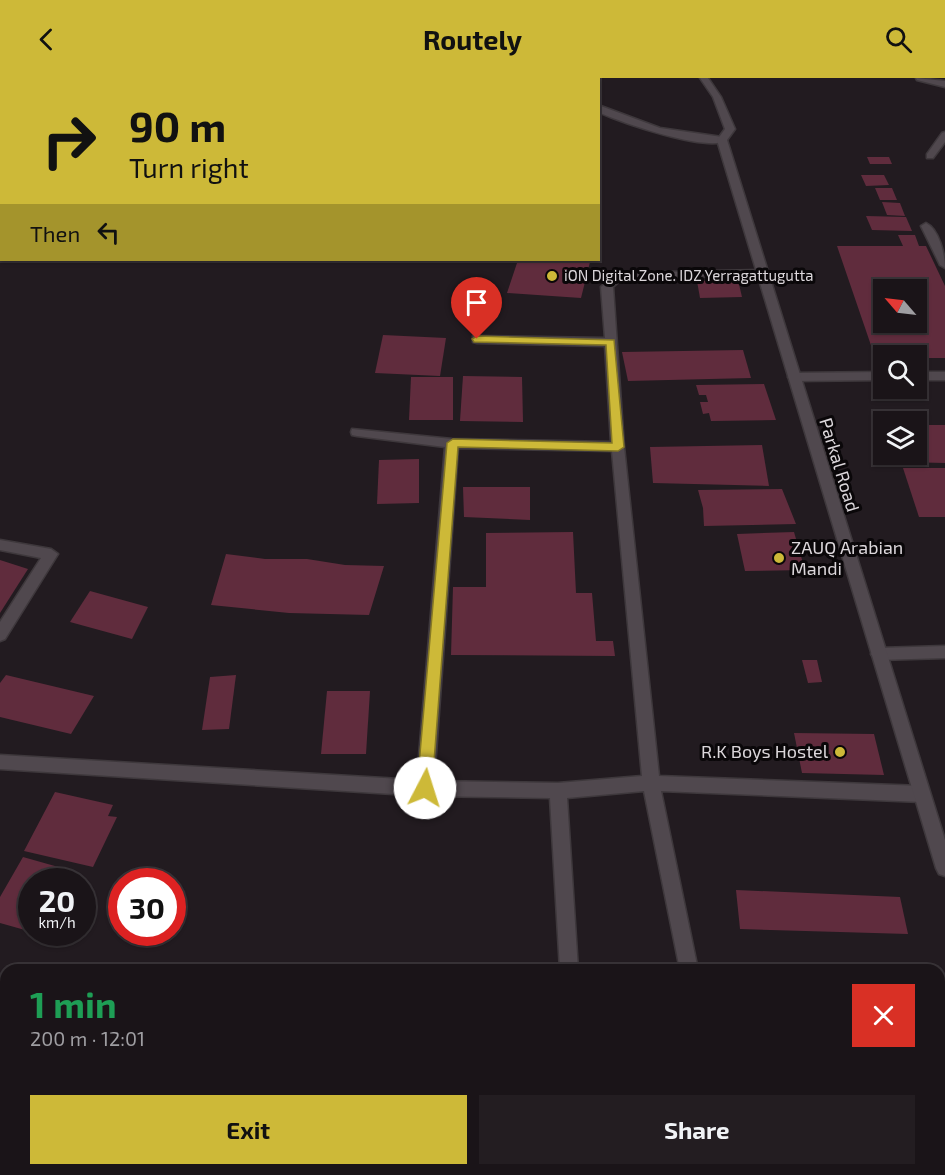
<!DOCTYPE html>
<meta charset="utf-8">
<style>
:root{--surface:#1a1418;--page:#231d21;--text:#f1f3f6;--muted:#9f9ea2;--line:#383337;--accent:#cdb938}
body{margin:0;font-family:"Exo 2",sans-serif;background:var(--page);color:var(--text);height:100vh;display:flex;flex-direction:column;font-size:22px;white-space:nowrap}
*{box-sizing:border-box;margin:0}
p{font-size:20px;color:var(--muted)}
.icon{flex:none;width:33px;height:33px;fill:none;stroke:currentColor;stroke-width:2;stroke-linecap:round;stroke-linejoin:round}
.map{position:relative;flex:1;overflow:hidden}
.drawer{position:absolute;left:0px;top:886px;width:945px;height:212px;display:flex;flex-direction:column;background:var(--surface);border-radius:18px 18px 0 0;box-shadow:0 2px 4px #0004,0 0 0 2px var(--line)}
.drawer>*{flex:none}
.top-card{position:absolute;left:0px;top:0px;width:600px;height:183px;box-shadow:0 2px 4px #0004,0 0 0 2px var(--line);background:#cdb938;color:#111;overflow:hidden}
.needle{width:39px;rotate:298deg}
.buttons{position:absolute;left:873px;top:201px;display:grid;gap:12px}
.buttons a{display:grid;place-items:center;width:54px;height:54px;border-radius:0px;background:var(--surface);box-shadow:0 2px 4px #0004,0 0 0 2px var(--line);font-size:30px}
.speed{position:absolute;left:18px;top:790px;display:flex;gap:12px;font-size:30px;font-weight:700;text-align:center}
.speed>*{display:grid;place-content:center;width:78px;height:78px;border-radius:50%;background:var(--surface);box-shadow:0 2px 4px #0004,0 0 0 2px var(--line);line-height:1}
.speed small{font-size:15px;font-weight:400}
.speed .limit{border:9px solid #d22;background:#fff;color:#111}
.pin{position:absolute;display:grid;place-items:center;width:51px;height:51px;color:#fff;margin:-62px -26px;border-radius:50% 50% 50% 0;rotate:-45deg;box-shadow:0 0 6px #0007}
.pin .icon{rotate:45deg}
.me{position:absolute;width:66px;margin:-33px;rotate:5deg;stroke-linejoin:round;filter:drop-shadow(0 0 4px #0008)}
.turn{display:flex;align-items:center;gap:21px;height:126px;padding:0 30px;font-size:27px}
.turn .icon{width:78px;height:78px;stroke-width:2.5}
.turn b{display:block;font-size:42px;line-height:51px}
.then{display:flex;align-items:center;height:57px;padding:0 30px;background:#0003;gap:12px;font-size:22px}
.round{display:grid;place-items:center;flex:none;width:63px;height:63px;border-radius:0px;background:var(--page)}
.summary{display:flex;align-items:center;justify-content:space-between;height:102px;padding:0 30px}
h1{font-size:36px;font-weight:700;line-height:45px;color:#1e9e55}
.cta{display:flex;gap:12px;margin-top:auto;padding:12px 30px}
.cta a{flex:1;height:69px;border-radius:0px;background:var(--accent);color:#111;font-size:24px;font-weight:700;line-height:69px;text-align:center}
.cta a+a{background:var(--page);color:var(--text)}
header{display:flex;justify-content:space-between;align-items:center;height:78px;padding:0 30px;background:var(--accent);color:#111;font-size:27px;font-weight:700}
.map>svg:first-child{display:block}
.building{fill:#602c3d;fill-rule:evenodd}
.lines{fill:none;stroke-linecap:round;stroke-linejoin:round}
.service-casing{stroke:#3e383c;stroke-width:3}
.minor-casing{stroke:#3e383c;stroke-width:3}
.tertiary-casing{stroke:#3e383c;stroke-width:3}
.service{fill:#50484e;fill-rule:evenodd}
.minor{fill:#50484e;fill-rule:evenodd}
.tertiary{fill:#50484e;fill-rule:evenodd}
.route{fill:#cdb938;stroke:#857824;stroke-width:1.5}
.poi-dot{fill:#cdb938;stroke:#0a0709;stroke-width:2}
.labels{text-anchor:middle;stroke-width:6;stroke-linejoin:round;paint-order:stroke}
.far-poi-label{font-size:15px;fill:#dcd7db;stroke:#0a0709;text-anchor:start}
.street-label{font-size:18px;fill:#dcd7db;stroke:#0a0709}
.poi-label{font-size:18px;fill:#dcd7db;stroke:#0a0709;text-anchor:start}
</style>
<header><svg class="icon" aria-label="back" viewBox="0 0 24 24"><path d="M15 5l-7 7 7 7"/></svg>Routely<svg class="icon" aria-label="search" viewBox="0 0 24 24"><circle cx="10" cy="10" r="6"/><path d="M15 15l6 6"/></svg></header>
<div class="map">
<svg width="945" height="1097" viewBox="0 0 945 1097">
<rect width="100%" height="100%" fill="#221b20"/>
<g class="building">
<path d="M867,79H889L892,86H870Z"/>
<path d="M861,97H884L889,107L866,108Z"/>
<path d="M875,110H892L897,122H880Z"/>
<path d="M882,124L900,125L905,138L887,137Z"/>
<path d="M866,138L906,139L912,153L872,152Z"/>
<path d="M898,157H915L919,168H926L945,208V280H916V278L875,279L837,168H903ZM884,212H916V244H884Z"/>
<path d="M518,182L590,184L581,220L507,215Z"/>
<path d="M738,202L742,219L700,220L697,203Z"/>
<path d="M383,257L446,260L440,298L375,295Z"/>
<path d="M743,272L751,300L628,303L622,274Z"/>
<path d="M463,298L522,299L523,344L460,343Z"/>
<path d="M411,299H453V342H409Z"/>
<path d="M764,306L776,342L711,343L709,335L703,336L700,324H708L706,317H699L696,307Z"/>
<path d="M916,347H945V385L903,384L901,376H916Z"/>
<path d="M762,367L769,408L653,405L650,369Z"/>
<path d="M419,381V425L377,426L379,382Z"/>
<path d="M903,390H945V439H919Z"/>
<path d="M463,409H530V442L464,439Z"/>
<path d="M782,411L796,446L704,448L703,430L698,412Z"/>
<path d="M573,454L576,515H592L596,563H613L615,578L451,577L453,509H486V455Z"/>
<path d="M794,454L805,492L745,493L737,456Z"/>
<path d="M226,476L265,481H307L345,487L384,488L369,537L289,535L211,527Z"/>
<path d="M0,482L28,491L0,535Z"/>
<path d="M90,513L148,529L132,561L70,544Z"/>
<path d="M802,582H817L822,604L808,605Z"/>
<path d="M6,597L94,618L71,656L0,639V605Z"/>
<path d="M236,597L229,651L202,652L210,599Z"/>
<path d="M327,613H370L366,676H321Z"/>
<path d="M794,655L874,656L884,697L802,695Z"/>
<path d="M55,714L113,727L108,738L117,739L93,789L24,773Z"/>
<path d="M23,779L76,794L73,800L84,803L32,804V854L0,845V819Z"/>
<path d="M736,812L900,819L908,856L740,851Z"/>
<path d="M940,1004L945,1026V1041H939Z"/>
<path d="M939,1046H945V1097H755V1092H939Z"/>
</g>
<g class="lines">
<g class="service-casing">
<g id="service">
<path d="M546,0H555L556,2H547Z"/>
<path d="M598,27L660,50L722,59L727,62C708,75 620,44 598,34Z"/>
<path d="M945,54V64L933,80H927V76L942,55Z"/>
</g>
</g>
<g class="minor-casing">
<g id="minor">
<path d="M916,0L945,3V9L917,2Z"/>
<path d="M926,145C939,151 945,177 945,190L940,187L921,148Z"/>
<path d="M762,192L766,193V197L623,200L613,209L624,369L659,698L922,708L928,711L930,716L928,721L922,724L661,713L698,892H680L644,713L567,720L578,892H560L550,720L425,718L0,691V677L417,702L445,369L357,358L352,357L351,354L352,351L452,361L611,364L605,268L477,265L473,264V258L605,260L601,209L617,195ZM458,370L612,373L642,698L558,705L434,703Z"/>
<path d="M884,294V302L794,303L788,299L794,295Z"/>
<rect x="916" y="294" width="29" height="8"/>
<path d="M0,462L51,471L58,476L5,561L0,563V544L41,480L0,472Z"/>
<path d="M945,568V580L879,582L874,580L871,576L874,572L879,570Z"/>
<rect x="563" y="1092" width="22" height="5"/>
</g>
</g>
<g class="tertiary-casing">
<path id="tertiary" d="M700,0H708L721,19L735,51L727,62L945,762V798L939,796L936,790L717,62L725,51L713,19Z"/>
</g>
<use href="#service" class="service"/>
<use href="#minor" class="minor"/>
<use href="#tertiary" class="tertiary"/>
</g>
<path class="route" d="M477,258L614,262L624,369L618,373L458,369L432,710L430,715L425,717L419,715L417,710L447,365L453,361L612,365L606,267L474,264L472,261Z"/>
<g class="poi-dot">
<circle cx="552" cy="198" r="6"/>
<circle cx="779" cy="480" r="6"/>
<circle cx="840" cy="674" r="6"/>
</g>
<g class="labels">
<g class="far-poi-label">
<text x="564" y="203">iON Digital Zone. IDZ Yerragattugutta</text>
</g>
<g class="street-label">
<text transform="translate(839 387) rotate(73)" y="6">Parkal Road</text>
</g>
<g class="poi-label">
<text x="791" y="476">ZAUQ Arabian<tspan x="791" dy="21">Mandi</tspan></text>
<text x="828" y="680" text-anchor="end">R.K Boys Hostel</text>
</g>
</g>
</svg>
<div class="buttons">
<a><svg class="needle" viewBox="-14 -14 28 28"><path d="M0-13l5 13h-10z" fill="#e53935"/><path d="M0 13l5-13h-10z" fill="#9f9ea2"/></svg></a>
<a><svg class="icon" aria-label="search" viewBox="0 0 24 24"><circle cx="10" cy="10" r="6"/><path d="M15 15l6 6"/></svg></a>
<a><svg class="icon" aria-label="layers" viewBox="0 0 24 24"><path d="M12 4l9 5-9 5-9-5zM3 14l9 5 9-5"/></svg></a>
</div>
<div class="speed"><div>20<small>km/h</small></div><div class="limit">30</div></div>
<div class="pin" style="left:477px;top:261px;background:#d93025"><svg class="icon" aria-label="arrive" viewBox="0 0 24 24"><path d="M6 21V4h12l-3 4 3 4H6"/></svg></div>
<svg class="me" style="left:425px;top:710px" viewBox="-20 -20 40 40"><circle r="19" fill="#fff"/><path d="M0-13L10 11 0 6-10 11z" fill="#cdb938"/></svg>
<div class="top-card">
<div class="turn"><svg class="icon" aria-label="right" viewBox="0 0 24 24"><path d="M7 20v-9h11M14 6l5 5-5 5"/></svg><div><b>90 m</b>Turn right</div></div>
<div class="then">Then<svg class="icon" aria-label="left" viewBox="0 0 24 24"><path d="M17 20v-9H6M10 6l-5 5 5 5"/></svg></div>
</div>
<section class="drawer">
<div class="summary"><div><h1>1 min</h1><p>200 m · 12:01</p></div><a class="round" style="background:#d93025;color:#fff"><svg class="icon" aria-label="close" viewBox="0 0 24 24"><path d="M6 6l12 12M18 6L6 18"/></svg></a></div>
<div class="cta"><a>Exit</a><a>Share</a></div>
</section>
</div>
